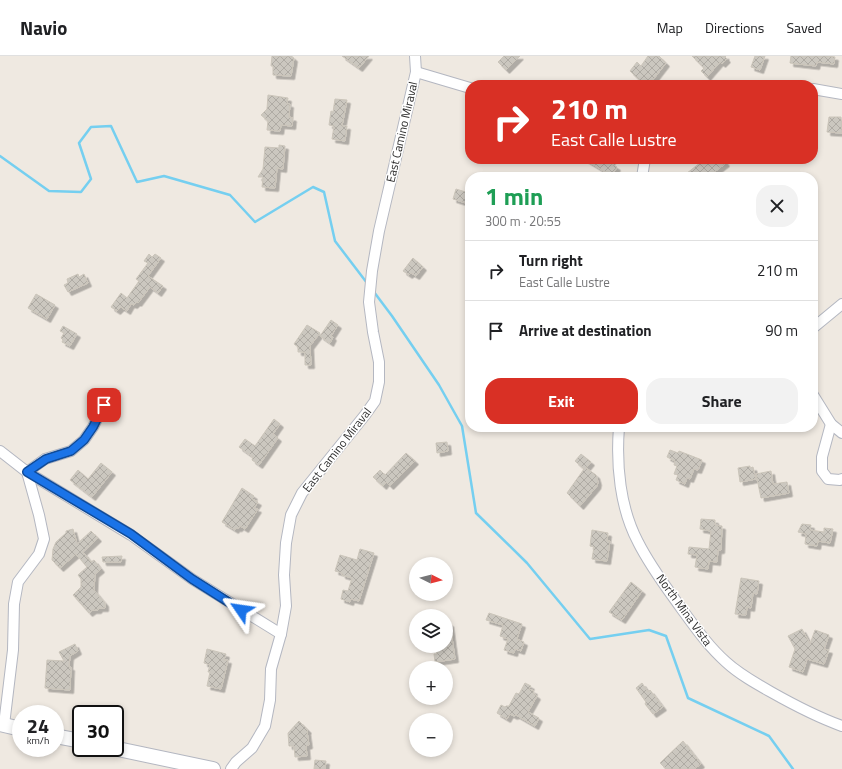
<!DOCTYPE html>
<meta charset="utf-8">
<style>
:root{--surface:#fff;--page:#f2f2f2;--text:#202124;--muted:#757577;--line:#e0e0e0;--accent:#d93025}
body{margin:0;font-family:"Titillium Web",sans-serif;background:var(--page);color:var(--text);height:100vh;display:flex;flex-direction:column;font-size:15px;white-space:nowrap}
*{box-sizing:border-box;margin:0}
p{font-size:13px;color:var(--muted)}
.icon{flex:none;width:22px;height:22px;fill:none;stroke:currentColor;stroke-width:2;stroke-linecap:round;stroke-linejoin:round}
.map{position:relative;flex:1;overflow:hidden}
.side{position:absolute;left:465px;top:116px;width:353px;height:260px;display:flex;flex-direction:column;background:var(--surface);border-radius:16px;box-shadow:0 2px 6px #0003}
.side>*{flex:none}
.banner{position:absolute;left:465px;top:24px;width:353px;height:84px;border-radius:16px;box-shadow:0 2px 6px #0003;background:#d93025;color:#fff;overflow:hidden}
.needle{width:26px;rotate:96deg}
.fabs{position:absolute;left:409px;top:501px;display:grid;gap:8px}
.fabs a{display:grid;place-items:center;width:44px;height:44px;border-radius:50%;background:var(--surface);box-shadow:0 2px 6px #0003;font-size:20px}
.speed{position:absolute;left:12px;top:649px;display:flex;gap:8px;font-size:20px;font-weight:700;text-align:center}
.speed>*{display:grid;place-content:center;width:52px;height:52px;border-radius:50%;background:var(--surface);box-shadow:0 2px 6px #0003;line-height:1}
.speed small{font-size:10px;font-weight:400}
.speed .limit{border:2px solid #111;border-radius:6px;background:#fff;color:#111}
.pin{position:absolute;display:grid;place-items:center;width:34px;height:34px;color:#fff;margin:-17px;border-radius:8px;box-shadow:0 2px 6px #0006}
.me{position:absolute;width:44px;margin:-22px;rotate:302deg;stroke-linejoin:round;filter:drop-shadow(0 0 3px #0008)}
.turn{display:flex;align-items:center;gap:14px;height:84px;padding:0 20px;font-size:18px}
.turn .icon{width:52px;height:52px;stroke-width:2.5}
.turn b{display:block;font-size:28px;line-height:34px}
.round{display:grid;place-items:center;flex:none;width:42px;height:42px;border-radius:16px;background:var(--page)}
.overview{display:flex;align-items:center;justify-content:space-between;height:68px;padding:0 20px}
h1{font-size:24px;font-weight:700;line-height:30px;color:#1e9e55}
.primary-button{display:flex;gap:8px;margin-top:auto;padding:8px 20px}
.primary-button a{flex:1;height:46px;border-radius:16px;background:var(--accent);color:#fff;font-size:16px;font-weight:700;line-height:46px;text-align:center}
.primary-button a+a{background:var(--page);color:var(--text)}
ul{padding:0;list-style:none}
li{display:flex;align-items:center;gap:12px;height:60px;padding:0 20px;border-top:1px solid var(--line)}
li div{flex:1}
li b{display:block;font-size:15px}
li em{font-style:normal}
header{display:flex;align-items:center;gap:24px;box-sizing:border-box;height:56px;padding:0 20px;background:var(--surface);border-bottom:1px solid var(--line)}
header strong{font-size:19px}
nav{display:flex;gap:22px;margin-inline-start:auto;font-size:14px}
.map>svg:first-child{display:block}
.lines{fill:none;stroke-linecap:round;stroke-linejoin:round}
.stream{stroke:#75cff0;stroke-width:2.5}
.building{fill:url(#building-cross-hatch);stroke:#cbc5ba;filter:url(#shadow)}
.minor-casing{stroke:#b4b7c1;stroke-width:12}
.secondary-casing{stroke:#b4b7c1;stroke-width:16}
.minor{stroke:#fff;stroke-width:10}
.secondary{stroke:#fff;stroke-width:14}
.route-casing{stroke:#114b97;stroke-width:10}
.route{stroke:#1a73e8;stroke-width:7}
.labels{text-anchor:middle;stroke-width:3;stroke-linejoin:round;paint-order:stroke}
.street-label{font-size:12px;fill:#2e2e2e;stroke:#fff}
</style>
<header>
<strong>Navio</strong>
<nav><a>Map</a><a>Directions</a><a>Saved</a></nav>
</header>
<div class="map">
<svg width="842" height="713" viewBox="0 0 842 713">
<defs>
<pattern id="building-cross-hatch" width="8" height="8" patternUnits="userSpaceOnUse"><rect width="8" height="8" fill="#cbc7bf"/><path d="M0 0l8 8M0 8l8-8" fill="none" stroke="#afaba4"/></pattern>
<filter id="shadow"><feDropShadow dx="3.5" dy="3.5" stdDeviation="0" flood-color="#0004"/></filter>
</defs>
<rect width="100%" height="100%" fill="#efe9e1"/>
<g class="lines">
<g class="stream">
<path d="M0,100L49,135L81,136L91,123L79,87L91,71L111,70L137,126L164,120L230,139L255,166L313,131L324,136L335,185L367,227"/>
<path d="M374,236L392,260L439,329L462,370L476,457L527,507L590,583L649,574L666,580L688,642L769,680L793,713"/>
</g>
</g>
<g class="building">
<path d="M272,0H292V1L294,2L291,20L273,19V10H271Z"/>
<path d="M342,0H369L359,12Z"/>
<path d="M504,0H520L506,14L498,6Z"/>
<path d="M648,0H659L666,7L649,29H645L630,15L637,6L641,10Z"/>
<path d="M692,0H726L725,1L727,3L722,8L720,6L707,21L701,15L704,12Z"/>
<path d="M755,0H765L760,14L751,11Z"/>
<path d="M791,0H827L835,1L834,8L817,6L816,10L790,7Z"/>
<path d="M268,39L288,42L287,48H290L289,61L293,62L292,70L281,69L280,75L267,74L268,65L261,59L267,53Z"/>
<path d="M335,43L347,44L342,70H347L345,85L332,83L334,70L329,69L331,55L333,56Z"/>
<path d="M829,61H841L842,77L827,76Z"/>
<path d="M279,89L285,90L283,113L277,112L275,132L262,131L263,121H258L263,113L265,91L279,92Z"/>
<path d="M584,103H613L610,107L617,111L612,120Z"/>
<path d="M705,103H723L726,107L708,121H682Z"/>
<path d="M456,133L469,137L466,147L453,143Z"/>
<path d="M149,198L152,201L155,198L161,202L148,220L163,230L158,237L150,231L138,247L137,246L134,249L131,248L127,255L121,251L117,255L111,251L121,237L127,242L139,225L136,223L148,207L144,205Z"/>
<path d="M413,202L423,211L416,220L411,217L409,219L403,215Z"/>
<path d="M78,218L79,221L84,218L88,227L68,236L64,229L68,227L67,223Z"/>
<path d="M36,238L55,249L47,263L28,252Z"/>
<path d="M331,264L338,269L331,280L333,281L330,287L320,280Z"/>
<path d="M307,269L320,277L310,290L311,309H305V296H298V291L294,288Z"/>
<path d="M63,270L77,278L70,290L62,286L63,284L61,282L64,277L60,275Z"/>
<path d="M274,363L280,368L273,378L278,382L259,409L252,404L253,401L239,391L245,383L255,390Z"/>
<path d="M447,386L448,395L437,397L436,387Z"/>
<path d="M670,394L678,397L679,395L702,404L698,414L694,413L690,423L687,422L685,428L676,424L678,419L674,418L677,410L674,409L675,405L667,401Z"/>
<path d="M406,397L415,405L390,430L386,426L383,430L373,421L380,414L385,419Z"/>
<path d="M581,398L591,406L586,412L596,419L598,426L597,430L580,450L567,437L584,413L575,405Z"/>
<path d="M101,407L112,416L92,441L70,424L78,414L88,423Z"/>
<path d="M750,410V412L753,411L756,423L740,426L738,412Z"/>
<path d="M771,415L773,428L787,426L789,437L761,442L756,418Z"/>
<path d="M242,432L254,440L252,443L258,446L254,452L258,453L245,473L240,470L239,472H236L235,474L222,466Z"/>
<path d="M701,463L715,464V469L722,470L721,494H718L717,506L709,505L708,513L695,511L697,499L688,498L689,491L709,493L711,475L700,473Z"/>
<path d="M802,468L811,469L810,474L824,476V472L833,473L830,487L818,485L817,490L805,488L806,478L798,476Z"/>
<path d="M73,473L77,488L91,475L98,482L83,496L91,506L94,504L101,513L95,518L94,534L105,547V552H99L98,554H93L89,557L73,539L81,531V523L78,519L87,511L76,498L60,512L52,504L53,493L56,486L66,477V475Z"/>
<path d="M592,474L608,477L607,485H610L607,505L592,503L594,491L590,490Z"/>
<path d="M360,493L374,497L359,545L351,543L350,546L341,543L343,534L348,535L352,522L342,519V517L335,515L340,499L357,504Z"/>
<path d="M122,500L121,506H103L102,501Z"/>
<path d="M741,522L759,525L757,538L753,537L751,552L747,551L746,559L735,558Z"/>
<path d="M631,526L642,535L622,564L609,556Z"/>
<path d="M489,557L522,568L517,583L524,586L521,595L515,593L514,597L504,594L508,583L500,580L503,569L486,564Z"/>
<path d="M446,567H450L455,603L435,606L434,598H437L436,590H446Z"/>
<path d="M802,573L810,588L815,574L829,579L824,593L829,594L824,608L807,603L803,616L789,611L795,593L788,580Z"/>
<path d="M75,588L78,595L70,600L69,611H71L70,634L45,632L47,604L64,605L59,596Z"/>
<path d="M207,593L226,598L224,604H228L221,633L207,630L210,616H208L210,609L204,607Z"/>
<path d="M525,627L531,630L529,633L534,635L533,637L537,640L528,656L539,662L535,670L516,659L514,660L510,658L507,663L497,657L501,649L505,651L506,650H509L516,637L519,638Z"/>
<path d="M642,627L648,636L650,634L663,651L653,658L645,648L646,646L636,632Z"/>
<path d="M299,665L308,674L307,675L309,689L306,690L307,700L295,701L294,690H289L288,677Z"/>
<path d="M683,685L701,708L694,713H666L660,707Z"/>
<path d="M315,704L326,705L325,713H314Z"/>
</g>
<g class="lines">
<g class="minor-casing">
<g id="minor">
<path d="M416,16L470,32"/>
<path d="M813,33L842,38"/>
<path d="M642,121L645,103"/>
<path d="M813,272L842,248"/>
<path d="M813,339L831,368L842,377"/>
<path d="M831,368L822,401V415L828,423L840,424L842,423"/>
<path d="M619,371C616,409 620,452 638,486C650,510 666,531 681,552C695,571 708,590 726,606C739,618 755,627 771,636C794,649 817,661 842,670"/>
<path d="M0,395L27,416L131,479L192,523L281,578"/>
<path d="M4,669L13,594L14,548L18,526L39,498L44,483L39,459L27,416L45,403L71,395L84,384L93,371L104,349"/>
<path d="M231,713L236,706L252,692L265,670L270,644L271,613L281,578L286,550L284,519L286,487L291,459L302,437L365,359L375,345L379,326V306L373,276L369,246L372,215L379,175L416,16L415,0"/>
</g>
</g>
<g class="secondary-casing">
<g id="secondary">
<path d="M0,668L21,673"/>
<path d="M55,680L81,685"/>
<path d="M113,692L213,713"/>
</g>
</g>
<use href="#minor" class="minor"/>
<use href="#secondary" class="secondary"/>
</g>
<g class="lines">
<g class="route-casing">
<path id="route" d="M104,349L93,371L84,384L71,395L46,403L27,416L131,478L192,523L241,554"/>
</g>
<use href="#route" class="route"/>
</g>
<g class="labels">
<g class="street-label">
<text transform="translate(402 76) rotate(-77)" y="4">East Camino Miraval</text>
<text transform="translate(337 394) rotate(-52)" y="4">East Camino Miraval</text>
<text transform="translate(684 554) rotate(54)" y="4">North Mina Vista</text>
</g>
</g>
</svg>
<div class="fabs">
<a><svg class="needle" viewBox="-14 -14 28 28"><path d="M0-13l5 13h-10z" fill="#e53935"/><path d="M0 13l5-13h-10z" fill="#757577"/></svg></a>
<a><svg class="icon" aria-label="layers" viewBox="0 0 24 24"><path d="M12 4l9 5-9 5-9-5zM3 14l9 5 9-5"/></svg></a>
<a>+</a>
<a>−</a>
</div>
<div class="speed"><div>24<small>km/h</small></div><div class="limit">30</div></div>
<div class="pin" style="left:104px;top:349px;background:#d93025"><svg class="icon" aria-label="arrive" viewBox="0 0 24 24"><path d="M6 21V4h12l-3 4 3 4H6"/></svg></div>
<svg class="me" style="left:241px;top:554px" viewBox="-20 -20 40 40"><path d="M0-17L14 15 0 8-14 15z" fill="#1a73e8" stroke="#fff" stroke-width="4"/></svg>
<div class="banner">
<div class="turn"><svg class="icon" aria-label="right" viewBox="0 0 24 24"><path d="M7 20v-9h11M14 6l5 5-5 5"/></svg><div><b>210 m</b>East Calle Lustre</div></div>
</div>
<section class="side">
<div class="overview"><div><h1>1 min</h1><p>300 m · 20:55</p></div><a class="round"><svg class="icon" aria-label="close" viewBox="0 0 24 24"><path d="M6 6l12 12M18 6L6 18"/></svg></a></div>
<ul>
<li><svg class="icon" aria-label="right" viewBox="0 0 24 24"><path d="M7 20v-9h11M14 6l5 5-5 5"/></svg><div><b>Turn right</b><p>East Calle Lustre</p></div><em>210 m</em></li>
<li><svg class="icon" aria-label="arrive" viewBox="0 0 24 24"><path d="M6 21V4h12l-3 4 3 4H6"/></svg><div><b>Arrive at destination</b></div><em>90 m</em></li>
</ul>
<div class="primary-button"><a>Exit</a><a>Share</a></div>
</section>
</div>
